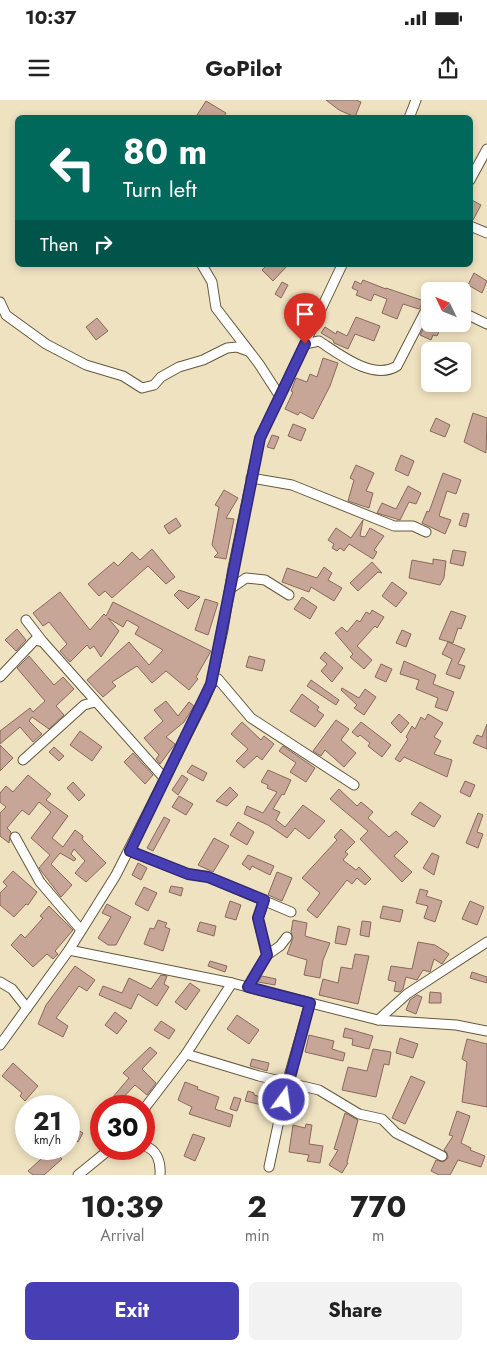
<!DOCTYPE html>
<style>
:root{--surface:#fff;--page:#f2f2f2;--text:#222;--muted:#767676;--accent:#483fb5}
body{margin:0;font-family:Jost,sans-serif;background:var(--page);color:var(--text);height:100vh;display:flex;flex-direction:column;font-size:19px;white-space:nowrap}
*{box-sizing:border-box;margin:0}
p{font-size:16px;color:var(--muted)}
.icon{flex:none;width:28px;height:28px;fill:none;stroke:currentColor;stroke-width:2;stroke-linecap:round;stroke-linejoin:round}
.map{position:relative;height:1075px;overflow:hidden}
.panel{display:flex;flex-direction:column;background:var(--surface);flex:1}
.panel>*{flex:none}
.hud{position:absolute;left:15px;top:15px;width:458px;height:152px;border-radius:8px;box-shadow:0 2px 8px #0003;background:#00695c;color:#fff;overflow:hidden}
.needle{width:32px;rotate:313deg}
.fabs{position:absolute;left:421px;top:182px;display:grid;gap:10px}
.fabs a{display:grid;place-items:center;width:50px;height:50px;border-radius:8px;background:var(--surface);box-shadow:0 2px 8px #0003;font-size:25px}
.speed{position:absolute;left:15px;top:995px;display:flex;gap:10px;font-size:25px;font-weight:700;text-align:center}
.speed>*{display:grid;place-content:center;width:65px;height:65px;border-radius:50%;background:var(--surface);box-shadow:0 2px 8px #0003;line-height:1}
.speed small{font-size:12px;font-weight:400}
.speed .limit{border:8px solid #d22;background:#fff;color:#111}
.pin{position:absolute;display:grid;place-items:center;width:42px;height:42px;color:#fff;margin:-51px -21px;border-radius:50% 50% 50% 0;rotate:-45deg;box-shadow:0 0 5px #0007}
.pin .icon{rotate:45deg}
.me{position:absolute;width:55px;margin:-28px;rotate:14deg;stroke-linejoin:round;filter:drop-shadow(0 0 4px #0008)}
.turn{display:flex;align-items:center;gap:18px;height:105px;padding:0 25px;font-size:22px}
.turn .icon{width:65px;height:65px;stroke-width:2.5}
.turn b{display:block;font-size:35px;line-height:42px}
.then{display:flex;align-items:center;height:48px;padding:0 25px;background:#0003;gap:10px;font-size:19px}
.eta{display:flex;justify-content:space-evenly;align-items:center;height:85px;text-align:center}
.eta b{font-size:30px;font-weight:700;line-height:35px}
.primary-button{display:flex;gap:10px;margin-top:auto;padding:10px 25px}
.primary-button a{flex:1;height:58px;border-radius:8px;background:var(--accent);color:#fff;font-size:20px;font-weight:700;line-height:58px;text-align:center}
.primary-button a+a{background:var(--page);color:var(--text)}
.status{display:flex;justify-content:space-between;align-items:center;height:35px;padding:0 25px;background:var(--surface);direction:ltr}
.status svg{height:14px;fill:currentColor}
header{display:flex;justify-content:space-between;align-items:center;height:65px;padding:0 25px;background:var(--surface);font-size:22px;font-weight:700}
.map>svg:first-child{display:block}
.building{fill:#c8a697;stroke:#88695c}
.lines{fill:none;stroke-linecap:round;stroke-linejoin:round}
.street-casing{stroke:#65593d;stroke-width:11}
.street{stroke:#fff;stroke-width:9}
.route-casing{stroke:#2f2976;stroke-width:12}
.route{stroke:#483fb5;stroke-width:9}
</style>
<div class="status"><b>10:37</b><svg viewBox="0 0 49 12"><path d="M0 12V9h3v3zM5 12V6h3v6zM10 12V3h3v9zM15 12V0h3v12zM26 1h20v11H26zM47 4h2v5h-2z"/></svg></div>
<header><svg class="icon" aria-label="menu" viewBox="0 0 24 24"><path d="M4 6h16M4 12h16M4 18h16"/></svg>GoPilot<svg class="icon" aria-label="share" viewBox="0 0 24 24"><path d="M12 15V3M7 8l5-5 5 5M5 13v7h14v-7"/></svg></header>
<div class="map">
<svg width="487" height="1075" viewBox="0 0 487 1075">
<rect width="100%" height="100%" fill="#efe2c1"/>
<g class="building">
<path d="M326,0H356L361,2L355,17L339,10Z"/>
<path d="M206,1L226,13L223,18H195Z"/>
<path d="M470,99L481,105L473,120H470Z"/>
<path d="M267,165H288L273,181L262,170Z"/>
<path d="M474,173L487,181L482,193L468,185Z"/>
<path d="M363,180L386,189V188L424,201L419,209L403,204L397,219L382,213L387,199L374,194L371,201L356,195L358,191L352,188L355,181L361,184Z"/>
<path d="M282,182L288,185L281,198L275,194Z"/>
<path d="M430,216V224H442L437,236L433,235L431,240L420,235Z"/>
<path d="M356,217L380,226L374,241L355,234L348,249L334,243L333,240L321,233L325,227L336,234L337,231L347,236Z"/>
<path d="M97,218L108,231L96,240L86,227Z"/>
<path d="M323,258L338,263L330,286L313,319L300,312L298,315L285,309L293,292L291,291L296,278L307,282L310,274L317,277Z"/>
<path d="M473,313L487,318L486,353L464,342Z"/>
<path d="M436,318L450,325L445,337L430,331Z"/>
<path d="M293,324L306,329L301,341L288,336Z"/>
<path d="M272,335L279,337L274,349L267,347Z"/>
<path d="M401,355L414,361L408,376L395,370Z"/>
<path d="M356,365L374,373L366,391L373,393L369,408L348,401L354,380L350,378Z"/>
<path d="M443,373L461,380L456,394L447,391L439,416L451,420L445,434L422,423L427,411L429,412Z"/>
<path d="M408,386L421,393L416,404L409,402L400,420L377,413L382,403L396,409Z"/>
<path d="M224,390L238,398L226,418L234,419L226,459L214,457L218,453L212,445L219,407L215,405Z"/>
<path d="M463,413L469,414L466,427L459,425Z"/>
<path d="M176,418L181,426L169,434L164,426Z"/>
<path d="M363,420L360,436L365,437L370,428L384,436L374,450L377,452L373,459L349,444L344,451L340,448L337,451L332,448L334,444L328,440L336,428L351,438Z"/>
<path d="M152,449L175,477L166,484L148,466L112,498L105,491L99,496L88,484L114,462L118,466L132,452L140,460Z"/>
<path d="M453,450L466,452L463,466L450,463Z"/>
<path d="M433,459L446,461L444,478L440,485L409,478L412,460L433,464Z"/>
<path d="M372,462L382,473L378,472L358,491L350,483Z"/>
<path d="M324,467L332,473L328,480L342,488L334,501L311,487L309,492L282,482L287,468L317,478Z"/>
<path d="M392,482L407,493L396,507L382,496Z"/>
<path d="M179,490L200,497L188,509L174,495Z"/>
<path d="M60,492L90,530L104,514L106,516L113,502L211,551L196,577L198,579L189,590L166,571L152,583L137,566L112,582L116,586L103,597L87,580L129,542L149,565L163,550L135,534L139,527L127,520L123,527L108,518L119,531L101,557L94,546L90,549L87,545L70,562L60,551L67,544L49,522L43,526L33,513Z"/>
<path d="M302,497L317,507L310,519L294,509Z"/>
<path d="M205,499L218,503L208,535L195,530Z"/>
<path d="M372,510L384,517L377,528L375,526L357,546L372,560L364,569L350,557L353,554L335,533L342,527L347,532L357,520L360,522L366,512L370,514Z"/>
<path d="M451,511L466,516L461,529L458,528L453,543L439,539Z"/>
<path d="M17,529L26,540L16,551L5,540Z"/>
<path d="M402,530L411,534L406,547L396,543Z"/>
<path d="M448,542L465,549L458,564L465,566L460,579L446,574L452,559L442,554Z"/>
<path d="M325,552L343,568L332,582L321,571L327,564L320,558Z"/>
<path d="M29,556L54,585L63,577L74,589L56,606L64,615L49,629L32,617L29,621L42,634L33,642L20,627L0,644V631L30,608L33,612L45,601L17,568Z"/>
<path d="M249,556L265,560L262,571L246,567Z"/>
<path d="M404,561L436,575L433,584L454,592L447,611L435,607L438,598L416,589L419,580L400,574Z"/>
<path d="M381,564L392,569L386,582L375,577Z"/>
<path d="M311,580L339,600L336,605L307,586Z"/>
<path d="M342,588L359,598L365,589L376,597L364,615L354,608L357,605L341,590Z"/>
<path d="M302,594L319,607L317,610L324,615L315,627L290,611Z"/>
<path d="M166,601L178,616L189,602L194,606L184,622L166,637L175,644L160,664L156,659L159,655L144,638L163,621L154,610Z"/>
<path d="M399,614L409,623L401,633L391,623Z"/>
<path d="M428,614L443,623L434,637L441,641L434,654L452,660L447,677L404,657L400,662L395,659L408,639L406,637L412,626L415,629L421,617L425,620Z"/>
<path d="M336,620L349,629L341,640L356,653L344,667L325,650L321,656L313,651Z"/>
<path d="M242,622L261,640L264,636L274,644L262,660L257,656L244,668L236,661L248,649L231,634Z"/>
<path d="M361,622L391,645L382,657L368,646L370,643L360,635L358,637L352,632Z"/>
<path d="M487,624V649L473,643L477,635L482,637Z"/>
<path d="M80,631L102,647L92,661L70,645Z"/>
<path d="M0,645L13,658L0,671Z"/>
<path d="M283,646L315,668L306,682L290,672L296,663L279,651Z"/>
<path d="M54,647L64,656L59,661L49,652Z"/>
<path d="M133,653L153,675L145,684L124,662Z"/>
<path d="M192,665L207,673L203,681L187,672Z"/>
<path d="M268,670L291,680L284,695L282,694L273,709L280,712L276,720L285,727L303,705L325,721L309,739L295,728L287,738L268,725L244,714L247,706L263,713L277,692L267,688L268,685L261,682Z"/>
<path d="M28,675L51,694L46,700L68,716L52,738L63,747L75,730L83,736L82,739L106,763L86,782L75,773L85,761L74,749L71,754L76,759L74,761L60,753L51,764L72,785L61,797L39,768L50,755L31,738L51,712L39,702L29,715L22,710L7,728L11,732L9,743L0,736V713L6,707L0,702V693L6,686L13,692Z"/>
<path d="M182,675L188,679L178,695L172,690Z"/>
<path d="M465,681L475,685L470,697L460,692Z"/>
<path d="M73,682L85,695L79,701L67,688Z"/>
<path d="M230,687L238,695L227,706L216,701Z"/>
<path d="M339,689L357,706L361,702L373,712L368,718L389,737L396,731L408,742L394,756L412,772L402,782L360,739L368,731L330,699Z"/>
<path d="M179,696L193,704L186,715L172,707Z"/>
<path d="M420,702L441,716L434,727L411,714Z"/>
<path d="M478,713L483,715L477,732L483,734L478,748L466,743Z"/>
<path d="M164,717L170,720L153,751L147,748Z"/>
<path d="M238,722L254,732L247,745L230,735Z"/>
<path d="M341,729L355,742L345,752L348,754L343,760L356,770L359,767L371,779L365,785L357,778L352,784L347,780L317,818L307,810L320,793L302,778L337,740L334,737Z"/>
<path d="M214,738L229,746L213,772L198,765Z"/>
<path d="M432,753L439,756L434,775L423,768Z"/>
<path d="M248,755L274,766L270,775L252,766L250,770L242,764Z"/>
<path d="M138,763L147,768L141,780L132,775Z"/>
<path d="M13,771L37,792L28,805L26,804L14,817L0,805V793L7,786L3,782Z"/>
<path d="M277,772L292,778L282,801L268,795Z"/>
<path d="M171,786L183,788L181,796L169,792Z"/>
<path d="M144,787L157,793L148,811L135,804Z"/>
<path d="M420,789L428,791L426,796L442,801L435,822L424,818L428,806L416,803Z"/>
<path d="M230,801L241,805L236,820L225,817Z"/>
<path d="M470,801L484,807L477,825L462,819Z"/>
<path d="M107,804L131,817L116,845H108L98,838L111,817L102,813Z"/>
<path d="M49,806L73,830L55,851L58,854L53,859L47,854L33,867L11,845L21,834L25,838L43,818L40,816Z"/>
<path d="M383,806L403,810L400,822L380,818Z"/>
<path d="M158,820L167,823L165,827L170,829L163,851L144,844L150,828L154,829Z"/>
<path d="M293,820L307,823L305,836L330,843L323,860L320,878L304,875L307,860L287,854L293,838L291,832Z"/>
<path d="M362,821L371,822L369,837L360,835Z"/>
<path d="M200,822L216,826L214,836L197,831Z"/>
<path d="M338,826L350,829L346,845L335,843Z"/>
<path d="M418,842L435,845L449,854L442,864L434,859L430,872L423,870L417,880L406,877L403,889L400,892L394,891L396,882L388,880L391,866L412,869Z"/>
<path d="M355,854L369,856L358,904L319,895L323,879L338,883L341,867L352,869Z"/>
<path d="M210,861L227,866L225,872L208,866Z"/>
<path d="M75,866L95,880L87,891L79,886L56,918L68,926L63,937L38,924L46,905Z"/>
<path d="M472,872L487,877V883L470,878Z"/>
<path d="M161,875L167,876L164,884L169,887L157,906L138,894L131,909L99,895L103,886L122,893L129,878L151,889Z"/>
<path d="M262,876L276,879L275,885L258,882Z"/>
<path d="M190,883L200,890L186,910L175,902Z"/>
<path d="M430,892L441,893V903H429Z"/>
<path d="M417,895L422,897L416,914L406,910L410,900Z"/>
<path d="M115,912L127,921L117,934L105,925Z"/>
<path d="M237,915L259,930L249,944L227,929Z"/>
<path d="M161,921L175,930L169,939L154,930Z"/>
<path d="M345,928L373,936L369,949L352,945L353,939L343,937Z"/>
<path d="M309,935L334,941L332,949L345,953L343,961L305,952Z"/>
<path d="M400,938L418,944L413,958L396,953Z"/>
<path d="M467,939L487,944V1007L462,1002L467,962L462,959Z"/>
<path d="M150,947L157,953L142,969L156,983L147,995L135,985L118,1003L112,998L129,978L123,973Z"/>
<path d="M373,949L391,952L389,965L384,964L376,997L342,990L348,967L367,971Z"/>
<path d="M252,959L269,963L267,971L250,966Z"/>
<path d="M13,963L38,986L25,1001L20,996L22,993L2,976Z"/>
<path d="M411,976L425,982L405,1024L392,1018Z"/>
<path d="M185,982L198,987L197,989L219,997L215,1009L233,1015L230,1027L189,1014L192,1007L178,1000Z"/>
<path d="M248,991L254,993V995L277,1002L275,1008L245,1001Z"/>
<path d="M234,997L241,999L237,1011L230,1009Z"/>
<path d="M457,1011L470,1016L461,1043L471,1048L470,1050L485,1056L481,1067L458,1060L450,1075H439L431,1071L436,1060L443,1062L448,1058L447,1053L444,1050L453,1036L449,1035Z"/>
<path d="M345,1013L358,1020L347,1062L348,1063L342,1073L329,1065L338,1050L334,1049Z"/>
<path d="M306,1024L312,1025L309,1044L323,1046L320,1063L307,1061L309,1055L289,1052L293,1025L305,1028Z"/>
<path d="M69,1025L83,1033L78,1042L69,1037Z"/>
<path d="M193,1034L205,1038L195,1061L184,1056Z"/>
<path d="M52,1049L62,1059L44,1075H33L28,1071Z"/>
</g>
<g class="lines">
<g class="street-casing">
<g id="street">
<path d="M409,18L416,0"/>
<path d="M470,80L487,49"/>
<path d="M470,126L487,133"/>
<path d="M202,165L212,182L216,208L259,264L279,295"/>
<path d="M0,202L6,215L46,244L86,265L123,276L142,288L154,285L161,277L179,267L203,260L227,248L237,247L248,251"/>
<path d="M462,212L487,224"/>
<path d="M305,244L319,241C339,254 373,281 397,266L430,202"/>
<path d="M251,378L292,385L394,426H413L426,432"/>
<path d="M230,489L246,478L265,480L289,495"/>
<path d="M26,520L43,542L165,679"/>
<path d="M0,577L35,540L43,542"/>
<path d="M211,584L218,579L251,618L354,685"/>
<path d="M23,660L84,605L95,602"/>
<path d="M15,737L40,782L81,830"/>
<path d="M129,751L188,774L208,777L291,812"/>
<path d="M69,850L232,883L378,920L456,925L487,931"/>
<path d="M267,855L280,846L287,837"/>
<path d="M0,882L12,889L27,908"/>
<path d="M248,887L267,855L258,818L264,800"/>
<path d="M378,920L407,894L487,842"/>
<path d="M0,945L69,850L116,775L203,603L211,584L223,530L233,468L260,338L342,165"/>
<path d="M186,954L259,976L319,990L359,1014L382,1019L396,1033L442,1056"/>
<path d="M144,1009L186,954L232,883"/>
<path d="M144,1046C157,1049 161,1062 160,1075"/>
<path d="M269,1067L287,983L310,903"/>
<path d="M78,1075L110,1049"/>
</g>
</g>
<use href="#street" class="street"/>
</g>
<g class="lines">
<g class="route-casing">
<path id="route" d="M284,1000L310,903L248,887L267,855L258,818L264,800L208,777L188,774L130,751L211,584L260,338L305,244"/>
</g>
<use href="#route" class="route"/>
</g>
</svg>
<div class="fabs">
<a><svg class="needle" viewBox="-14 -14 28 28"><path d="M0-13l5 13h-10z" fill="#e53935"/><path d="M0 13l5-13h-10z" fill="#767676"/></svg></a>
<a><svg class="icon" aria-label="layers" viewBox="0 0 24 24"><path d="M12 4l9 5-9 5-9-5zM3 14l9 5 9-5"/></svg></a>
</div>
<div class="speed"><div>21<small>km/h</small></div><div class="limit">30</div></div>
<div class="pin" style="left:305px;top:244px;background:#d93025"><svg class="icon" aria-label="arrive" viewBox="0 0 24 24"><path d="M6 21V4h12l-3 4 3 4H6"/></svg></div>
<svg class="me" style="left:284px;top:1000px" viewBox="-20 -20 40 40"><circle r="17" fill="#483fb5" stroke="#fff" stroke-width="3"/><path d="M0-11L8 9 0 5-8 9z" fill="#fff"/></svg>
<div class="hud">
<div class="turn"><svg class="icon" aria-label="left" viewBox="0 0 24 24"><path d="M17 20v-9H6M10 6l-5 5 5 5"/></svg><div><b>80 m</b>Turn left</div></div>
<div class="then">Then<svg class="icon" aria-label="right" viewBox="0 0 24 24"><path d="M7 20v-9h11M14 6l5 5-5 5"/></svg></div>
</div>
</div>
<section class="panel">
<div class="eta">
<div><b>10:39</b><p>Arrival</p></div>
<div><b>2</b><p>min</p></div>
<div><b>770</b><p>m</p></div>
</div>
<div class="primary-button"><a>Exit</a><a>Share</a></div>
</section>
